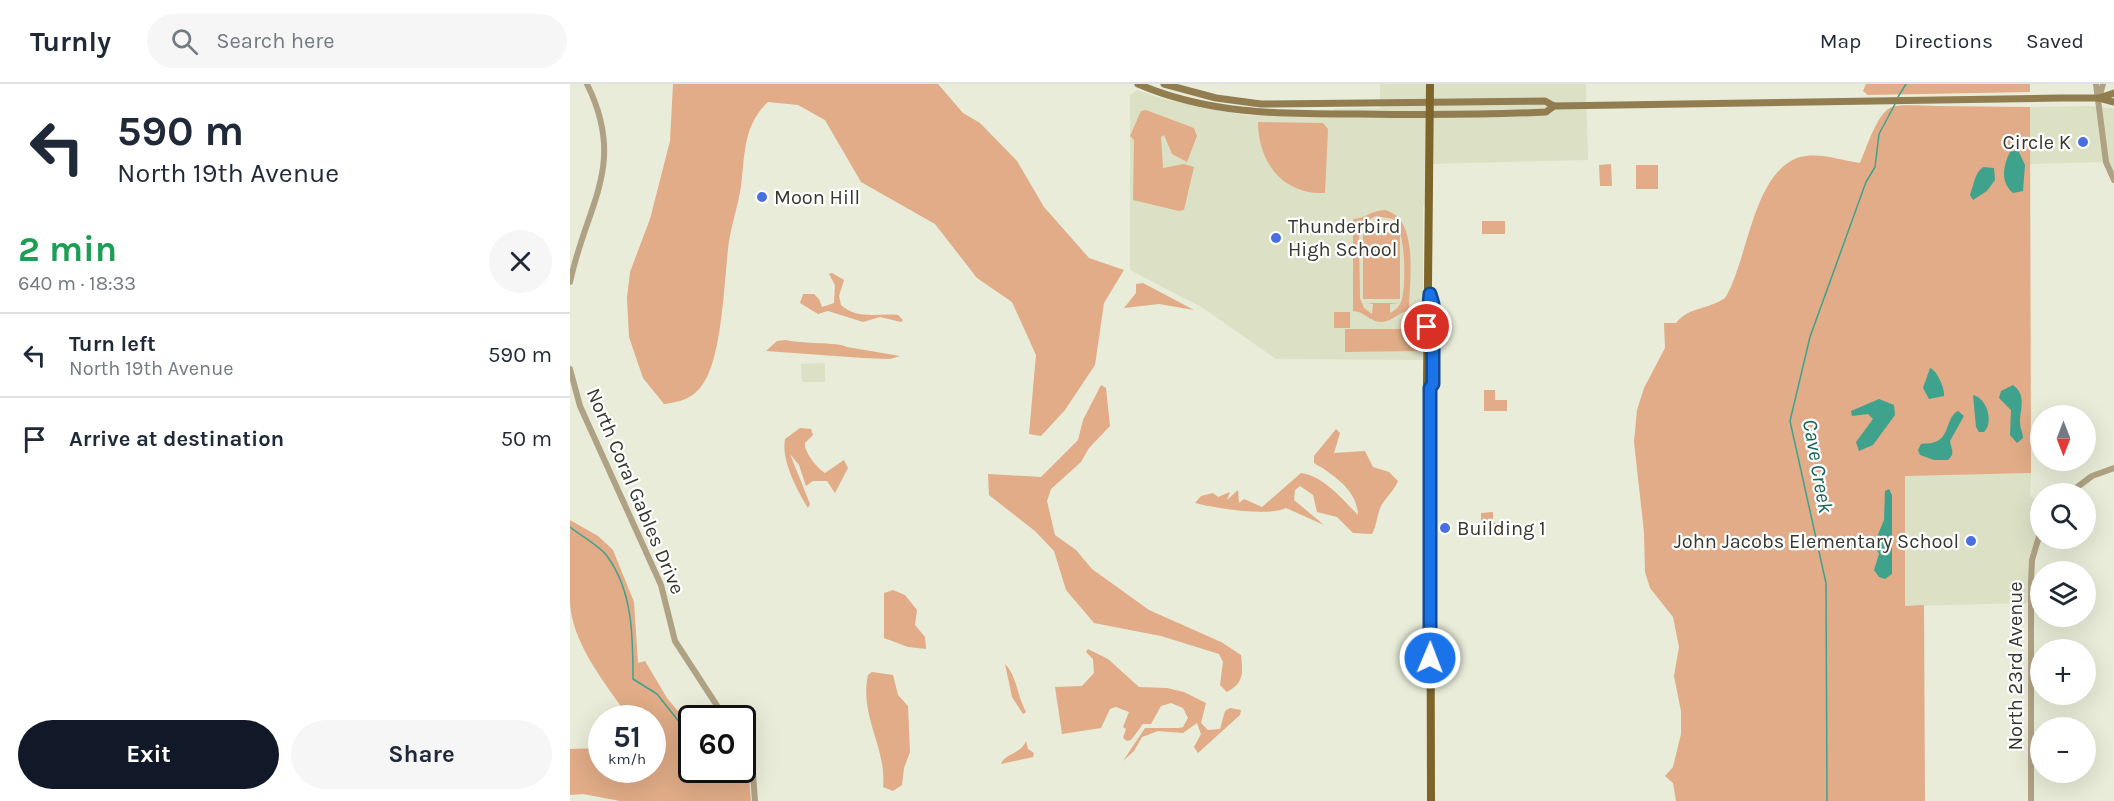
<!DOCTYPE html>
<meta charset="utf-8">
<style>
:root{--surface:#fff;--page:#f6f6f7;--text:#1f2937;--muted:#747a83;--line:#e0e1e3;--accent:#111827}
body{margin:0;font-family:Karla,sans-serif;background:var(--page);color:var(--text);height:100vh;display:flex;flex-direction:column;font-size:22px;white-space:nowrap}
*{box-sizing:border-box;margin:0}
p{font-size:20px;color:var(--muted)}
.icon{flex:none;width:33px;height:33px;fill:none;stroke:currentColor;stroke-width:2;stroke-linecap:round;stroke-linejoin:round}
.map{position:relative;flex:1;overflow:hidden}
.drawer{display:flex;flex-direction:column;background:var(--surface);width:570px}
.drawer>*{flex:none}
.hud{background:#fff;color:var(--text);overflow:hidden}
.needle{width:39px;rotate:180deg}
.fabs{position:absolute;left:1460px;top:321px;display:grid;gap:12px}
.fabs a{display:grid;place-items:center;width:66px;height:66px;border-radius:50%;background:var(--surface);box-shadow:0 6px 24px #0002;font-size:30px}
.speed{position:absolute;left:18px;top:621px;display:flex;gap:12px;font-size:30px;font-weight:700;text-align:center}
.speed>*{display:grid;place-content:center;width:78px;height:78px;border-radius:50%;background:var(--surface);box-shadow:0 6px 24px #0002;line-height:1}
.speed small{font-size:15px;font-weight:400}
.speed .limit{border:3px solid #111;border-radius:9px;background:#fff;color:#111}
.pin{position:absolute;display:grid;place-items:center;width:51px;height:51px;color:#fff;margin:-26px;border:3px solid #fff;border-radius:50%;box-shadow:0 2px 6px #0007}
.me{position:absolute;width:66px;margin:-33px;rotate:1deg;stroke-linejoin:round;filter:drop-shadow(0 0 4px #0008)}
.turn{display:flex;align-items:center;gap:21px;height:126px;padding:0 18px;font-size:27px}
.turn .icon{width:78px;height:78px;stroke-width:2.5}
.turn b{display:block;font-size:42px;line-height:51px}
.round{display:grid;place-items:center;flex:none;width:63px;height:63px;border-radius:32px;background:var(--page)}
.summary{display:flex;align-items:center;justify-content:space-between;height:102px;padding:0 18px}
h1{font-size:36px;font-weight:700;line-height:45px;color:#1e9e55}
.action{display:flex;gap:12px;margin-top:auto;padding:12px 18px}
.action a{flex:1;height:69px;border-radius:36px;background:var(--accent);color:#fff;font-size:24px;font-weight:700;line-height:69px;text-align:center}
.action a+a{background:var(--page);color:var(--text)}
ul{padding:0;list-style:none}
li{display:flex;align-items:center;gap:18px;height:84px;padding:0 18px;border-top:2px solid var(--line)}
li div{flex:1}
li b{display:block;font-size:22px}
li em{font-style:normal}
header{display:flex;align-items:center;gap:36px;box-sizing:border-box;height:84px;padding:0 30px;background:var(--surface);border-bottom:2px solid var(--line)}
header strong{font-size:28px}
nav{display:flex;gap:33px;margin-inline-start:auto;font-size:21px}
.search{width:420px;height:54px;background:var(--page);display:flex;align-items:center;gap:15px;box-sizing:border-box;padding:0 21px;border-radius:33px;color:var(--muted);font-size:22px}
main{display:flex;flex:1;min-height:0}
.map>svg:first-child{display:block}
.built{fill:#dce1c6}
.green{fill:#e1ac87;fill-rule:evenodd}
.water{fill:#3fa28d}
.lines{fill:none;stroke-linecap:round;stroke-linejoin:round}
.stream{stroke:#3fa28d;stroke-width:1.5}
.tertiary{stroke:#afa183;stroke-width:6}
.secondary{stroke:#927d51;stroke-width:7}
.primary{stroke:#7d6428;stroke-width:8}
.route-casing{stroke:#114b97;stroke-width:15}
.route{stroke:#1a73e8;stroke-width:10}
.poi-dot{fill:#486ee1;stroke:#fff;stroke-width:2}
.labels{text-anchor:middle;stroke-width:4.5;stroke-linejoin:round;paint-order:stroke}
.poi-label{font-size:20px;fill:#36372f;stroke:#fff;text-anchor:start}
.street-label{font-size:20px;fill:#36372f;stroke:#fff}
.water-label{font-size:21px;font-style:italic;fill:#146354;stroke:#fff}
</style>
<header>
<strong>Turnly</strong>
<div class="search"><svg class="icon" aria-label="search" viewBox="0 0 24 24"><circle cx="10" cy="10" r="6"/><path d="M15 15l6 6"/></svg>Search here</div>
<nav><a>Map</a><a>Directions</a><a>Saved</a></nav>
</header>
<main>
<section class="drawer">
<div class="hud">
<div class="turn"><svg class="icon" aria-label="left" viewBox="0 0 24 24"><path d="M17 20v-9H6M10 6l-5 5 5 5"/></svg><div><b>590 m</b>North 19th Avenue</div></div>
</div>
<div class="summary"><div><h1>2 min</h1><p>640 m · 18:33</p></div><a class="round"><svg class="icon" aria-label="close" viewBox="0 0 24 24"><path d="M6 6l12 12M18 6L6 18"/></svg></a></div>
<ul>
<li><svg class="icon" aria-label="left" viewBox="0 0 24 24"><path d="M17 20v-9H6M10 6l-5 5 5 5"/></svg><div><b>Turn left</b><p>North 19th Avenue</p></div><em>590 m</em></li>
<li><svg class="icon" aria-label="arrive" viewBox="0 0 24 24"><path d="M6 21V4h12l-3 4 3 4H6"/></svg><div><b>Arrive at destination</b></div><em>50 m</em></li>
</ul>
<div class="action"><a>Exit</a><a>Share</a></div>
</section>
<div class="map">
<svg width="1544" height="717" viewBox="0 0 1544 717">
<rect width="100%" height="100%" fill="#e8ecd8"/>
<g class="built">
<path d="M810,0H1016L1018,76L860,80V121H853V276L706,275L633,224L560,186V11L567,6L593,15L674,31L763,33L764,25L810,24Z"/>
<path d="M1518,22L1544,24V96L1535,78L1460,80V23Z"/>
<path d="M255,279V298H232L231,280Z"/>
<path d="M1461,389L1460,412L1470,419V449L1464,467L1461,519L1335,522V391Z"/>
</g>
<g class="green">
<path d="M103,0H368L393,29L410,39L447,77L474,123L519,174L554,186L534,219L525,281L495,326L471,352L459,350L466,271L442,218L407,194L365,140L291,98L255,36L228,21L198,18C173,41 175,71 171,103C168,121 162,139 159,157C154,193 153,278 130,304C120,316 108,318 94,320L73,294L59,253L57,214L60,188L80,135L100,57Z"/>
<path d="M1296,0H1460V8L1298,11L1293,7Z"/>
<path d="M1365,22L1460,23L1461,389L1335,392V522L1354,521L1355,717H1106L1103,699L1095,692L1103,683L1111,650V627L1104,592L1109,563L1103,533L1080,504L1075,488L1074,448L1064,358L1067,326L1074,304L1095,264L1094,239H1106C1120,222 1138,226 1155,214C1178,178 1182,88 1230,73C1247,68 1272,76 1290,79C1296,65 1308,27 1322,23C1334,20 1352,22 1365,22Z"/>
<path d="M576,26L624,44L627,52L617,78L602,70L594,51L591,53L593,84L614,80L624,83L614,126L609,127L563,116L564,56L560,52L571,27Z"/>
<path d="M688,38L753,39L758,45L755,109C712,111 688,77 688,38Z"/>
<path d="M1041,80L1042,102H1030L1029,81Z"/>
<rect x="1066" y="81" width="22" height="24"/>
<path d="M815,126C850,135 839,198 839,227C829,227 823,238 811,238C800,238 794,227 783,227V135C794,135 802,126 815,126ZM806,132L823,135C836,147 836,198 832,215C830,222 826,226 820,229V220L829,219H797L803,220L802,230L794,224L790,214L789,153L795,138Z"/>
<rect x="912" y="137" width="23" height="13"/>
<path d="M795,147L830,149V215H793V149Z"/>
<path d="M262,189L274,196L269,212L271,221C288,236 307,229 328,231L333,236L331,238L310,233L293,238L258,227L248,230L230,219L233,210H244L249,215L252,223L264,219L265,201L259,190Z"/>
<path d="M573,199L624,226L589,220L554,224L566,209V200Z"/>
<rect x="764" y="228" width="16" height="16"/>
<path d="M775,245H848V267L775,268Z"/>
<path d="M216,256C232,260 269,258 277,263L330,272L320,275L293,274L196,267L207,257Z"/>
<path d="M531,301L536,304L540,342L519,364L511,378L481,405L477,417L485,451L506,466L522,485L579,526L651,558L671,571C673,589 674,599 657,608L650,601L653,578L649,570L591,552L524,539L496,506L484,467L465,447L419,411L418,390L471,393L508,356L513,336Z"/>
<path d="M914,306H925V316H937V327H914Z"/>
<path d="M230,344L241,345L243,351L235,359C234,368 247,384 255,389L274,376L278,384L265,409L257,397H243L236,402L229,381L220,370L240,420L238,424C227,406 211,376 215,355Z"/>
<path d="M766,345L770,349L764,369L795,367L803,383L819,388L828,397C824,407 816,413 811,422C807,430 807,441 802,450L783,449L767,433L747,428L743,411L730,402L725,406L724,416L754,441L716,424C699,433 644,424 625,419L631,412L643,409L648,413L660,408L657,416L668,406L669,419L674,415L692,423L731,389C754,392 773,416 788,431C787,406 764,391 744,379V372Z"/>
<path d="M923,428V439L934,438L935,449L911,450V429Z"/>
<path d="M0,436L28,452L43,466L64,518L68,579L75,577L97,614L121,643L122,686H153L179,693L181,717H50L13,710L0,711V665L31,664L32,686H82V634H48L50,621C29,591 3,557 0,520C0,493 0,464 0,436Z"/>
<path d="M323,506L335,511L347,526L345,541L355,553L356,565L338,563L314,554V509Z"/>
<path d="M518,565L538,575L569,603L597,604L614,608L636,619L631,639L638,646L650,645L655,627L660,624L671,626L670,631L628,669L624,663L631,650L627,639L613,649L588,647L572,653L564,667L553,677L575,644H609L613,643L618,634L613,624L601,619L591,622L581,640H573L561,656L557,657L553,654L556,645L553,643L559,628L546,623L540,625L531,644L492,650L485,603L512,602L524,589L523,575L516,568Z"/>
<path d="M435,580C447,592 447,612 456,628L453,630L442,613Z"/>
<path d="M302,588L323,591L328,611L338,622L340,668L334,684L332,701L323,707L313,703C317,664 289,632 298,591Z"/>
<path d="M456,657L458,665L464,669L463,673L431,680C435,669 451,670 456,657Z"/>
</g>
<g class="water">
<path d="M1448,66L1455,81L1453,107L1443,109C1430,98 1433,82 1440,68Z"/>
<path d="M1414,83L1424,84L1425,96L1417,107L1403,116L1400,111C1404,101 1405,87 1414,83Z"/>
<path d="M1360,284C1367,286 1375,305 1374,312L1359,315L1353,304Z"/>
<path d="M1443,301C1457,311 1450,325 1450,339C1450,344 1453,349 1453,354L1447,359L1440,351L1441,326L1429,314L1431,307Z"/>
<path d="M1403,311C1417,314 1424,338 1414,348H1409L1406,343Z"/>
<path d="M1309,315L1324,321L1325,331L1303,361L1289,367L1286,358L1303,335L1298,330L1282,332L1281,327Z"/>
<path d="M1388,327L1394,332L1380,357C1381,365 1386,369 1378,376H1364L1350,371L1348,366L1351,360C1355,359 1361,360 1365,358C1380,353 1376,333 1388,327Z"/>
<path d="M1319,405L1322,411V490L1315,495L1309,493L1304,486L1309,470L1304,460L1314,436L1315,407Z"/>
</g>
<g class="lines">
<g class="stream">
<path d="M1328,13L1336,0"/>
<path d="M0,443C11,452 29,461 37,472C63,507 63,554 63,595L87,610L122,654"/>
<path d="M147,686L166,696"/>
<path d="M1257,717L1256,499L1220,337L1240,253L1296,98L1305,83L1309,50L1325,20"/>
</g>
<g class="tertiary">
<path d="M1526,0L1536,78L1544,96"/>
<path d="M1529,14L1533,0"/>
<path d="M0,198C17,119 57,81 17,0"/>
<path d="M0,285L10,322L91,501L105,557L155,634"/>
<path d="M1498,410L1522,392L1544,384"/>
<path d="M172,662L183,690L185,717"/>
<path d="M1461,717V498L1462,476L1470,449"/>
</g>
<g class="secondary">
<path d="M568,0C640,31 713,30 789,30C851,31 914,31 976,28L984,22"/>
<path d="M594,0L646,14L691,20L975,17L984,22L1491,14H1529L1544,18"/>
<path d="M1529,14L1544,9"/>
</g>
<g class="primary">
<path d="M860,0L857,300L860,304L861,717"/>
<path d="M860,304L863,300V220L860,211"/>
</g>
</g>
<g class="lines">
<g class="route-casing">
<path id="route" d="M857,243L860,210L863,220V300L860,304V574"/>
</g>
<use href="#route" class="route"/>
</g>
<g class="poi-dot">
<circle cx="1513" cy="58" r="6"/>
<circle cx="192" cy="113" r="6"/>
<circle cx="706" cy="154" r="6"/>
<circle cx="875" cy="444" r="6"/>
<circle cx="1401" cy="457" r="6"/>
</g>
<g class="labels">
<g class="poi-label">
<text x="1501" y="65" text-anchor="end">Circle K</text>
<text x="204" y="120">Moon Hill</text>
<text x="718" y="149">Thunderbird<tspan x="718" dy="23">High School</tspan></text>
<text x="887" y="451">Building 1</text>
<text x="1389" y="464" text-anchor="end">John Jacobs Elementary School</text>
</g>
<g class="street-label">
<text transform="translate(66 407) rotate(67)" y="7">North Coral Gables Drive</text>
<text transform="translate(1445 582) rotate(-90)" y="7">North 23rd Avenue</text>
</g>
<g class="water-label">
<text transform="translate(1248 382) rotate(80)" y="7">Cave Creek</text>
</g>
</g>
</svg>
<div class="fabs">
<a><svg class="needle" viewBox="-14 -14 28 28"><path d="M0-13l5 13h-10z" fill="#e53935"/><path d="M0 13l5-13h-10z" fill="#747a83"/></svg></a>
<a><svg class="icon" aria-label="search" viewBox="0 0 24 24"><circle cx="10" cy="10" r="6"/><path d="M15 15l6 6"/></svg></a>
<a><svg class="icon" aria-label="layers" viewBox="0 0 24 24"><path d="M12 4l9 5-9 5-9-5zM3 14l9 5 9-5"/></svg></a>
<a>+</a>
<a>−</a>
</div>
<div class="speed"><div>51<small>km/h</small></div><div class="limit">60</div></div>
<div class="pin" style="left:857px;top:243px;background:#d93025"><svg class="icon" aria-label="arrive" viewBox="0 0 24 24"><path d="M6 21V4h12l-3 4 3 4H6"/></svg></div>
<svg class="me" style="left:860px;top:574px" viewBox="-20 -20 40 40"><circle r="17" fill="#1a73e8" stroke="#fff" stroke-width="3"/><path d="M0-11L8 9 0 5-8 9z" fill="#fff"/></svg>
</div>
</main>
